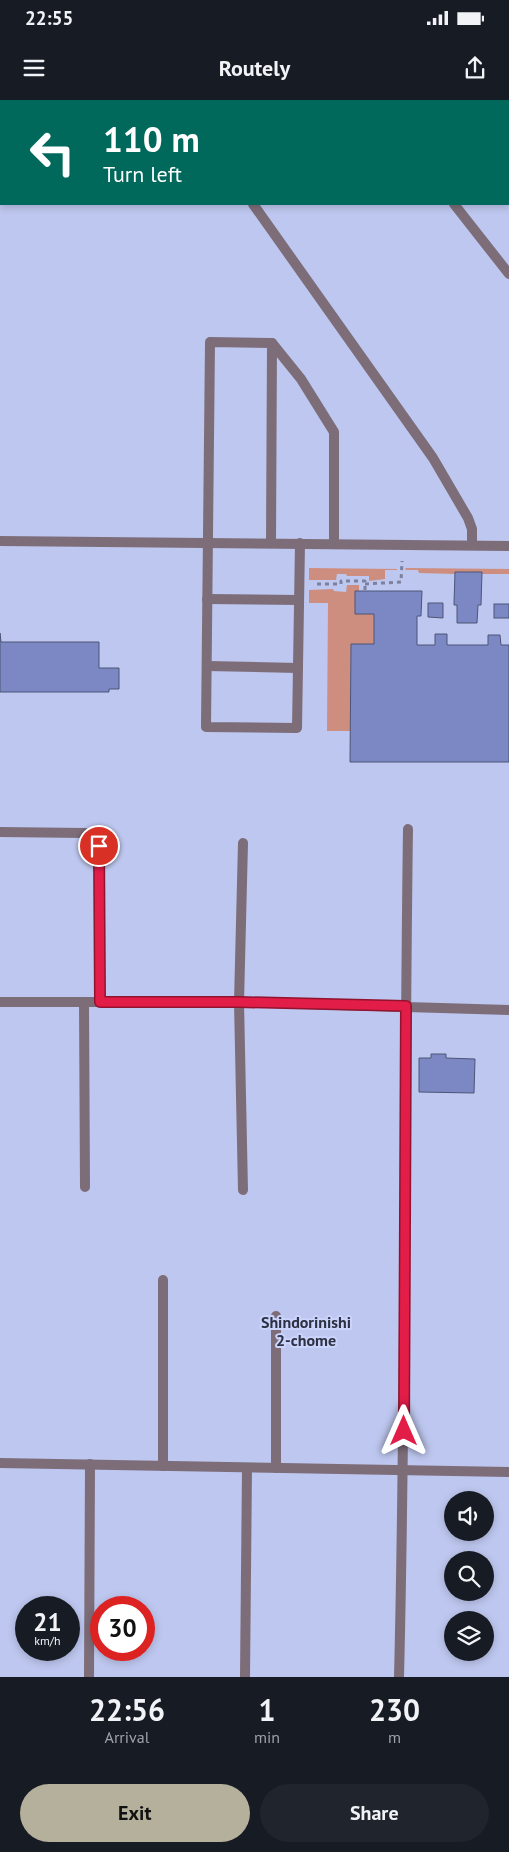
<!DOCTYPE html>
<style>
:root{--surface:#171b24;--page:#20242c;--text:#f1f3f6;--muted:#9ea1a6;--accent:#b5b09b}
body{margin:0;font-family:"PT Sans",sans-serif;background:var(--page);color:var(--text);height:100vh;display:flex;flex-direction:column;font-size:19px;white-space:nowrap}
*{box-sizing:border-box;margin:0}
p{font-size:16px;color:var(--muted)}
.icon{flex:none;width:28px;height:28px;fill:none;stroke:currentColor;stroke-width:2;stroke-linecap:round;stroke-linejoin:round}
.map{position:relative;height:1577px;overflow:hidden}
.details{display:flex;flex-direction:column;background:var(--surface);flex:1}
.details>*{flex:none}
.hud{position:absolute;left:0px;top:0px;width:510px;height:105px;box-shadow:0 2px 8px #0003;background:#00695c;color:#fff;overflow:hidden}
.controls{position:absolute;left:444px;top:1391px;display:grid;gap:10px}
.controls a{display:grid;place-items:center;width:50px;height:50px;border-radius:50%;background:var(--surface);box-shadow:0 2px 8px #0003;font-size:25px}
.speed{position:absolute;left:15px;top:1496px;display:flex;gap:10px;font-size:25px;font-weight:700;text-align:center}
.speed>*{display:grid;place-content:center;width:65px;height:65px;border-radius:50%;background:var(--surface);box-shadow:0 2px 8px #0003;line-height:1}
.speed small{font-size:12px;font-weight:400}
.speed .limit{border:8px solid #d22;background:#fff;color:#111}
.pin{position:absolute;display:grid;place-items:center;width:42px;height:42px;color:#fff;margin:-21px;border:2px solid #fff;border-radius:50%;box-shadow:0 1px 5px #0007}
.me{position:absolute;width:55px;margin:-28px;rotate:0deg;stroke-linejoin:round;filter:drop-shadow(0 0 4px #0008)}
.turn{display:flex;align-items:center;gap:18px;height:105px;padding:0 20px;font-size:22px}
.turn .icon{width:65px;height:65px;stroke-width:2.5}
.turn b{display:block;font-size:35px;line-height:42px}
.eta{display:flex;justify-content:space-evenly;align-items:center;height:85px;text-align:center}
.eta b{font-size:30px;font-weight:700;line-height:35px}
.primary-button{display:flex;gap:10px;margin-top:auto;padding:10px 20px}
.primary-button a{flex:1;height:58px;border-radius:30px;background:var(--accent);color:#111;font-size:20px;font-weight:700;line-height:58px;text-align:center}
.primary-button a+a{background:var(--page);color:var(--text)}
.status{display:flex;justify-content:space-between;align-items:center;height:35px;padding:0 25px;background:var(--surface);direction:ltr}
.status svg{height:14px;fill:currentColor}
header{display:flex;justify-content:space-between;align-items:center;height:65px;padding:0 20px;background:var(--surface);font-size:22px;font-weight:700}
.map>svg:first-child{display:block}
.green{fill:#cd8e7f}
.building{fill:#7c88c4;stroke:#4d5477}
.lines{fill:none;stroke-linecap:round;stroke-linejoin:round}
.path{stroke:#7b819e;stroke-width:3;stroke-dasharray:4 4;stroke-linecap:butt}
.service{stroke:#7d6d79;stroke-width:10}
.minor{stroke:#7d6d79;stroke-width:10}
.route-casing{stroke:#92132f;stroke-width:12}
.route{stroke:#e11d48;stroke-width:9}
.labels{text-anchor:middle;stroke-width:4;stroke-linejoin:round;paint-order:stroke}
.neighbourhood-label{font-size:16px;font-weight:bold;fill:#2e3141;stroke:#cad4fd}
</style>
<div class="status"><b>22:55</b><svg viewBox="0 0 49 12"><path d="M0 12V9h3v3zM5 12V6h3v6zM10 12V3h3v9zM15 12V0h3v12zM26 1h20v11H26zM47 4h2v5h-2z"/></svg></div>
<header><svg class="icon" aria-label="menu" viewBox="0 0 24 24"><path d="M4 6h16M4 12h16M4 18h16"/></svg>Routely<svg class="icon" aria-label="share" viewBox="0 0 24 24"><path d="M12 15V3M7 8l5-5 5 5M5 13v7h14v-7"/></svg></header>
<div class="map">
<svg width="509" height="1577" viewBox="0 0 509 1577">
<rect width="100%" height="100%" fill="#bec7ef"/>
<g class="green">
<path d="M309,468L397,469V470H385V479L369,481V476H347L346,474H337L336,480H309Z"/>
<path d="M405,468L509,469V474H482L481,472H455V474L419,473L418,470H406Z"/>
<path d="M347,485H359V491H355V514H374V544H351L350,631H327L328,503H309V490L333,489L334,491L346,492Z"/>
</g>
<g class="building">
<path d="M455,472H482L481,505H478L477,523H457V505H454V503Z"/>
<path d="M355,491H422L421,516H417V545H435V534H447V545H488V535H500L501,545H509V662H350L351,544H374V514H355Z"/>
<path d="M428,503H443V518L428,517Z"/>
<rect x="494" y="504" width="15" height="14"/>
<path d="M0,533L1,542H99V568H119V589H109V592H0Z"/>
<path d="M431,954H446V958L475,959L474,993L419,992V958H431Z"/>
</g>
<g class="lines">
<g class="path">
<path d="M377,0L378,1"/>
<path d="M317,484H341V481H365V491"/>
<path d="M365,484L401,482L402,461"/>
</g>
<g class="service">
<path d="M272,243L301,279L334,332V444"/>
<path d="M271,443L272,243L210,242L206,627L297,628L300,443"/>
<path d="M207,499L299,500"/>
<path d="M207,566L298,568"/>
</g>
<g class="minor">
<path d="M185,0L186,1"/>
<path d="M253,104L433,358L468,418L472,429V445"/>
<path d="M454,104L509,174"/>
<path d="M0,441L509,446"/>
<path d="M0,732L85,733L95,738L99,746L100,902"/>
<path d="M0,902H239L509,910"/>
<path d="M84,902L85,1087"/>
<path d="M243,1090L239,902L243,743"/>
<path d="M0,1363L509,1372"/>
<path d="M163,1366V1180"/>
<path d="M276,1368V1216"/>
<path d="M89,1577L90,1364"/>
<path d="M245,1577L247,1368"/>
<path d="M399,1577C406,1294 404,1012 408,729"/>
</g>
</g>
<g class="lines">
<g class="route-casing">
<path id="route" d="M99,746L100,902H239L406,906L404,1331"/>
</g>
<use href="#route" class="route"/>
</g>
<g class="labels">
<g class="neighbourhood-label">
<text x="306" y="1228">Shindorinishi<tspan x="306" dy="18">2-chome</tspan></text>
</g>
</g>
</svg>
<div class="controls">
<a><svg class="icon" aria-label="sound" viewBox="0 0 24 24"><path d="M4 9h4l5-4v14l-5-4H4zM17 9q2 3 0 6"/></svg></a>
<a><svg class="icon" aria-label="search" viewBox="0 0 24 24"><circle cx="10" cy="10" r="6"/><path d="M15 15l6 6"/></svg></a>
<a><svg class="icon" aria-label="layers" viewBox="0 0 24 24"><path d="M12 4l9 5-9 5-9-5zM3 14l9 5 9-5"/></svg></a>
</div>
<div class="speed"><div>21<small>km/h</small></div><div class="limit">30</div></div>
<div class="pin" style="left:99px;top:746px;background:#d93025"><svg class="icon" aria-label="arrive" viewBox="0 0 24 24"><path d="M6 21V4h12l-3 4 3 4H6"/></svg></div>
<svg class="me" style="left:404px;top:1331px" viewBox="-20 -20 40 40"><path d="M0-17L14 15 0 8-14 15z" fill="#e11d48" stroke="#fff" stroke-width="4"/></svg>
<div class="hud">
<div class="turn"><svg class="icon" aria-label="left" viewBox="0 0 24 24"><path d="M17 20v-9H6M10 6l-5 5 5 5"/></svg><div><b>110 m</b>Turn left</div></div>
</div>
</div>
<section class="details">
<div class="eta">
<div><b>22:56</b><p>Arrival</p></div>
<div><b>1</b><p>min</p></div>
<div><b>230</b><p>m</p></div>
</div>
<div class="primary-button"><a>Exit</a><a>Share</a></div>
</section>
